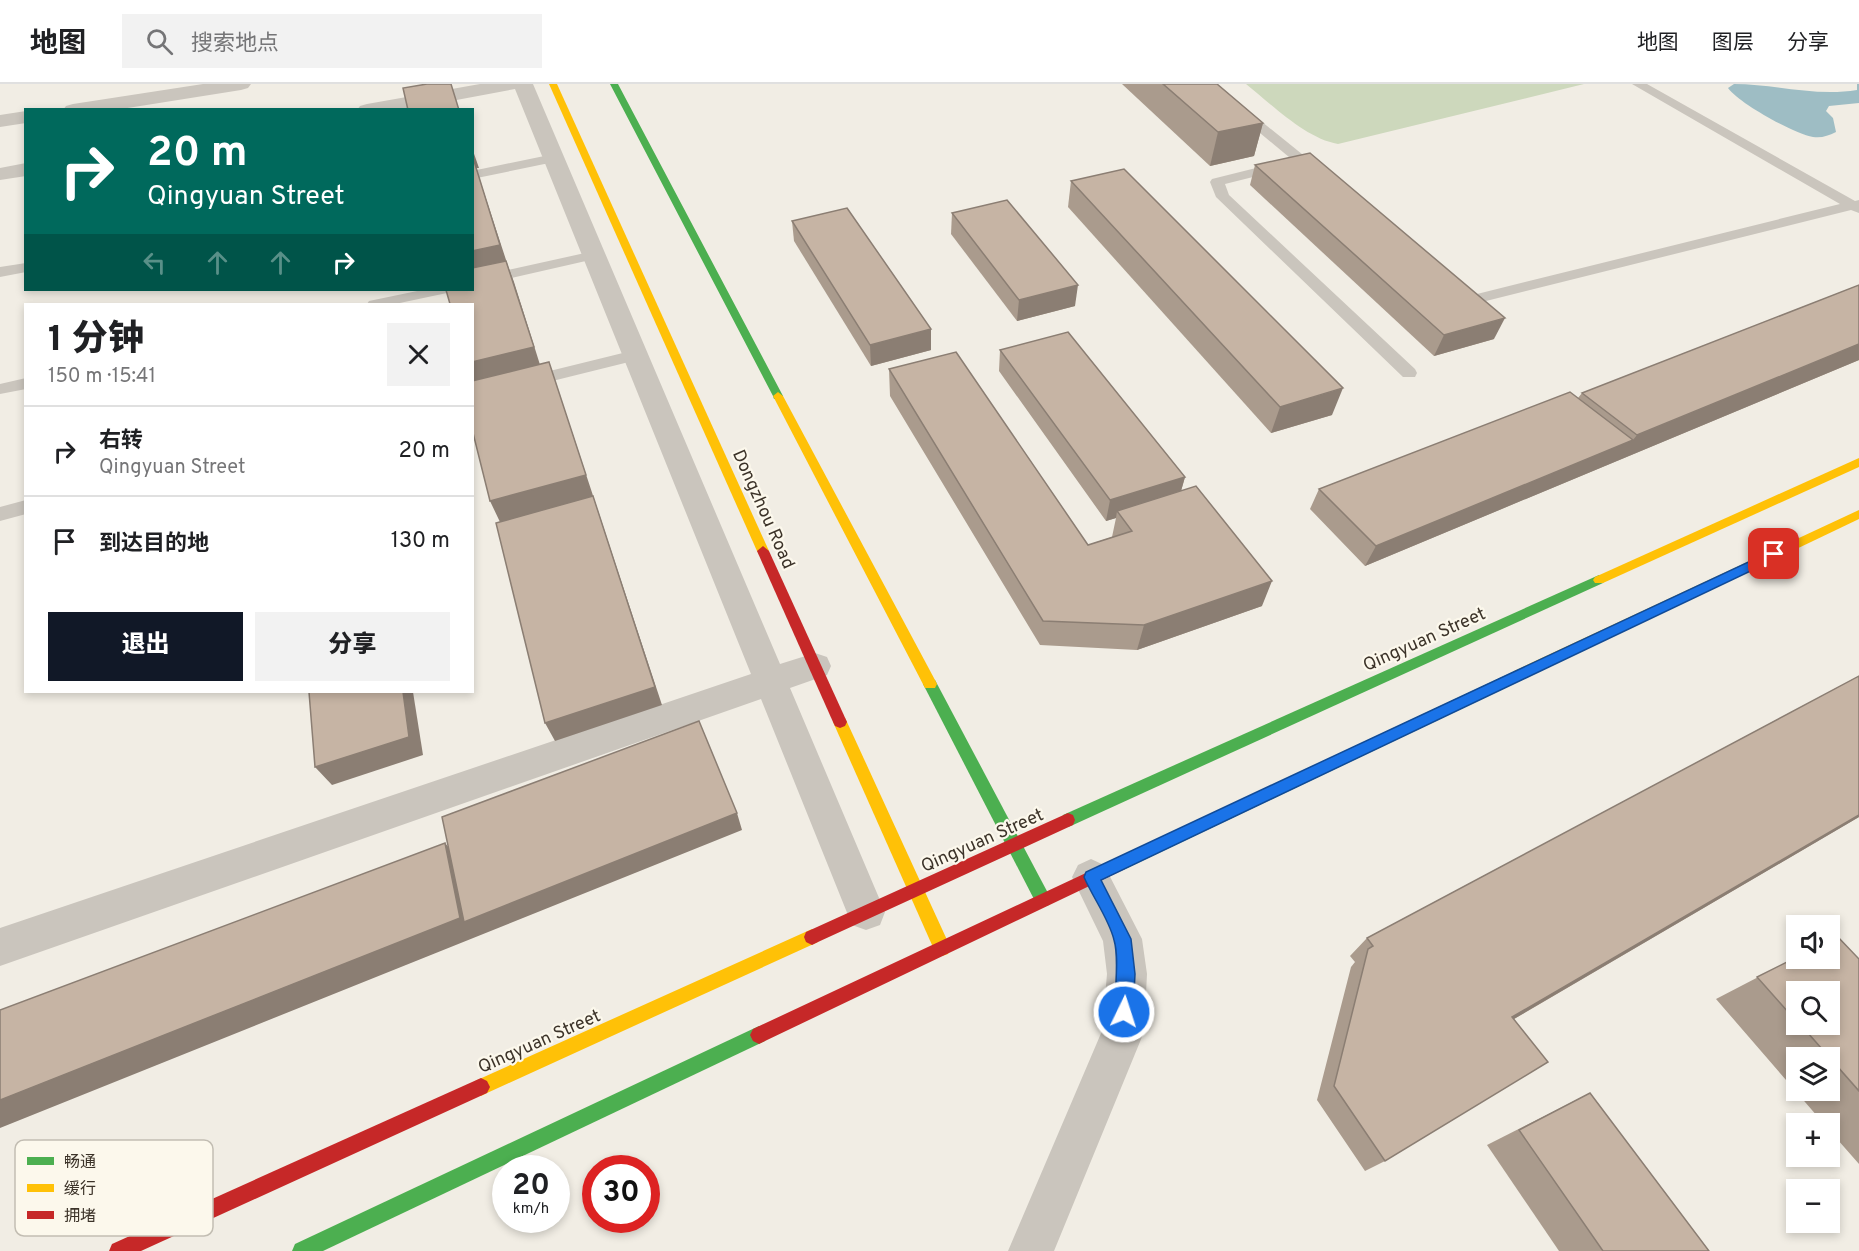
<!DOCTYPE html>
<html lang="zh">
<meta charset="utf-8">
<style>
:root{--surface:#fff;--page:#f2f2f2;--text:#202124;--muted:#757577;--line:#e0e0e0;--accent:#111827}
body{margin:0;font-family:Overpass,"Noto Sans SC",sans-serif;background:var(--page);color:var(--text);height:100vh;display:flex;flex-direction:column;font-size:22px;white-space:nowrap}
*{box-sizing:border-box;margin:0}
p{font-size:20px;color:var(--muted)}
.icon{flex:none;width:33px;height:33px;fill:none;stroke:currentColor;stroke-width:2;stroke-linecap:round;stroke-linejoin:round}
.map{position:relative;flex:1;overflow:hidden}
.panel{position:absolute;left:24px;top:219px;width:450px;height:390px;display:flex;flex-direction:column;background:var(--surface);border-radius:0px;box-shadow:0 3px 9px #0003}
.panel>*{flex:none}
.top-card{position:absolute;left:24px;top:24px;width:450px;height:183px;border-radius:0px;box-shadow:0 3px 9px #0003;background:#00695c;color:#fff;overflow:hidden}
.controls{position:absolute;left:1786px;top:831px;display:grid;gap:12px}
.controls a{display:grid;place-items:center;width:54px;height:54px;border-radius:0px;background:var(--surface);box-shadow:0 3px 9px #0003;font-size:30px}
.speed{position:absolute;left:492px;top:1071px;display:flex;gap:12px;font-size:30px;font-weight:700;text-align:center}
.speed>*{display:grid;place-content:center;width:78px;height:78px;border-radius:50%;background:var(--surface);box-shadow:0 3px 9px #0003;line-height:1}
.speed small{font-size:15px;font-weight:400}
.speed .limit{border:9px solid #d22;background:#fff;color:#111}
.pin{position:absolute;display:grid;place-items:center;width:51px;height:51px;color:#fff;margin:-26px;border-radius:12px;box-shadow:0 3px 9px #0006}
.me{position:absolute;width:66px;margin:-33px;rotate:4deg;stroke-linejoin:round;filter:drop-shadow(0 0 4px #0008)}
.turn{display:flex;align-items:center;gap:21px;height:126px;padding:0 24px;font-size:27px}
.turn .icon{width:78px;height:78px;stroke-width:2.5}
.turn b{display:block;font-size:42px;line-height:51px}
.lanes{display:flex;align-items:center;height:57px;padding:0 24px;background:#0003;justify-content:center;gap:30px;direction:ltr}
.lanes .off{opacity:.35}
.round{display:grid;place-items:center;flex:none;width:63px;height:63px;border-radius:0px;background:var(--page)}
.head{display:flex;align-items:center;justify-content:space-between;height:102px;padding:0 24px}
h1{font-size:36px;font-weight:800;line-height:45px}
.action{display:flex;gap:12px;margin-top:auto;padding:12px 24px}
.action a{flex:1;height:69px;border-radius:0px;background:var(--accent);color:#fff;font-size:24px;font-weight:800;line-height:69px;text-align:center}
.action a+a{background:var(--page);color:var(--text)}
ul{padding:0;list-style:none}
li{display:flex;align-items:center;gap:18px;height:90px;padding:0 24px;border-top:2px solid var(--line)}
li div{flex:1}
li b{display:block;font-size:22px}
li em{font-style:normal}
header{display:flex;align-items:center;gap:36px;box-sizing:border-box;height:84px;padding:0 30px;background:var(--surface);border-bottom:2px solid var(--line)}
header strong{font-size:28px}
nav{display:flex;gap:33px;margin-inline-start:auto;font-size:21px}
.search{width:420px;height:54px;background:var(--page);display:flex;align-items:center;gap:15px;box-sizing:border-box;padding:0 21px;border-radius:0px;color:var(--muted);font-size:22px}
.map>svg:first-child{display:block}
.green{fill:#cdd8bc}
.water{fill:#9ebdc4}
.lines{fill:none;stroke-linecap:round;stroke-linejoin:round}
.lane{fill:#cac5bd;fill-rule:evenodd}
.street{fill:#cac5bd;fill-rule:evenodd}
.fast{fill:#4caf50;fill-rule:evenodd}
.slow{fill:#ffc107;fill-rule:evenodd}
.jam{fill:#c62828;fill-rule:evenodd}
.wall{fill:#aa9b8d;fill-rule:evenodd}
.shaded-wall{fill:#8b7e73}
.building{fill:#c6b4a4;stroke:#8b7e73;stroke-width:1.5}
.route{fill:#1a73e8;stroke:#114b97;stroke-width:1.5}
.labels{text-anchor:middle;stroke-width:4.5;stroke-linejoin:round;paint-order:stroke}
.street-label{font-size:18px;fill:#3c3329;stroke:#fcf8ec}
.key{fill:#fcf8ec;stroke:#c2bdb2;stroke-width:1.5}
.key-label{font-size:16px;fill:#3c3329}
</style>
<header>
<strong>地图</strong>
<div class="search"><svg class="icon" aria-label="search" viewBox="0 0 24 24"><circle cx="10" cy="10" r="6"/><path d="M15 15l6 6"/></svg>搜索地点</div>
<nav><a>地图</a><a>图层</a><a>分享</a></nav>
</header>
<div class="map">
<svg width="1859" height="1167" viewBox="0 0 1859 1167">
<rect width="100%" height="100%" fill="#f1ede4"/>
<path class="green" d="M1246,0H1584L1338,60C1306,55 1271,20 1246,0Z"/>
<path class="water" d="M1734,0C1775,0 1815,13 1857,6V0H1859V19L1829,22L1826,27L1833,34L1836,48C1828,52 1822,54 1813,53C1793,49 1740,20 1728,4Z"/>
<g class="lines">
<g class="lane">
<path d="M1201,0H1215L1323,87L1325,90L1323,93H1313Z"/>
<path d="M1632,0H1647L1855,117L1859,116V129L1851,126L1470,221L1465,219L1450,205L1453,202H1463L1473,211L1840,120Z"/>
<path d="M554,70L561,74L559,77L472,95V87Z"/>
<path d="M1280,78L1285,79L1287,82L1285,85L1225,100L1229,111L1415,285L1417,289L1415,293H1403L1216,113L1210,98L1212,95Z"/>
<path d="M594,167L601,171L599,174L472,203V194Z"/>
<path d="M26,179V188L0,193V183Z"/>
<path d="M422,206H450L447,209L395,220H367L369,217Z"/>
<path d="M635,266L641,267L643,271L641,275L472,317V306Z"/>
<path d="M26,294V305L0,310V300Z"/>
<path d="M26,416V430L0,437V423Z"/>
</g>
<g class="street">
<path d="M203,0H251L248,4L241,6L115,26H63L66,22L73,20Z"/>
<path d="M480,0H533L780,580L815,569L827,573L831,582L827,591L790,604L885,828L880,841L866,846L852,841L761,615L0,882V844L751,590L515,5L403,26H357L360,22L367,20Z"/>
<path d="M26,27V39L0,43V31Z"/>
<path d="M26,79V92L0,96V84Z"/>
<path d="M1091,775L1104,781L1142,855L1147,890L1144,948L1054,1167H1008L1102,947L1107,890L1103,857L1072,793L1078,781Z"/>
</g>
<g class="fast">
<path d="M610,0H618L783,312L782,315H774L773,312Z"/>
<path d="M1599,491L1603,493L1605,496L1603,499L1073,741L1068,743L1063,741L1061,736L1063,731Z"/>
<path d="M1519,585L1524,587L1526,591L1524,595L1125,785L1120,787L1115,785L1112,780L1115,775Z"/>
<path d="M930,594L935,596L1049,811L1051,816L1049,821L1043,823L1037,821L923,600L925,596Z"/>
<path d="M759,942L765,945L768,951L765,957L323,1167H292L295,1160Z"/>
</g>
<g class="slow">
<path d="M549,0H557L769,467L767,470H759L757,467Z"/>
<path d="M778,308L783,312L935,596L937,600L935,604H925L773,312Z"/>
<path d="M1859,374V383L1603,499H1595L1593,496L1595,493Z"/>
<path d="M1859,426V435L1524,595H1514L1512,591L1514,587Z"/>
<path d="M840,632L845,634L847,638L948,858L950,864L948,870L942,872L936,870L833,638L835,634Z"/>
<path d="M812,845L818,848L820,853L818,858L487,1009L481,1012L475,1009L472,1003L475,997Z"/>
</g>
<g class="jam">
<path d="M763,462L769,467L847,638L845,642L840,644L835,642L833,638L757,467Z"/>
<path d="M1068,729L1073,731L1075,736L1073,741L818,858L812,861L806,858L804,853L806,848Z"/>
<path d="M1120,773L1125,775L1128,780L1125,785L765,957L759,960L753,957L750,951L753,945Z"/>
<path d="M481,994L487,997L490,1003L487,1009L141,1167H109L112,1160Z"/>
</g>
</g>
<g class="wall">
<path d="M1122,0H1217L1263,39L1254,72L1210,82Z"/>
<path d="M1255,81L1494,255L1434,272L1250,101Z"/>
<path d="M1071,97L1332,331L1271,349L1068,123Z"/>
<path d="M952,129L1075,222L1017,237L951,150Z"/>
<path d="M792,137L931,266L871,282L794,157Z"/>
<path d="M1859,201V276L1365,482L1310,425L1319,405L1578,314L1582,309Z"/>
<path d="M1000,266L1185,393L1181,407L1262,522L1137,566L1040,561L890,312L889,285L1088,461L1112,453L1116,434L1106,437L999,287Z"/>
<path d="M1859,592V733L1514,935L1385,1077L1365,1087L1317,1016L1351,883L1355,878L1350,872L1367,854Z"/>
<path d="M1797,873L1859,875V1080L1830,1047V1040H1824L1716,915ZM1797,908L1830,940H1797ZM1797,974H1830V1006H1797Z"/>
<path d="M1590,1009L1709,1167H1559L1487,1061Z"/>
</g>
<g class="shaded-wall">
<path d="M1263,39L1254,72L1210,82L1218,48Z"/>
<path d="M472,64L479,84H476L508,182L472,190Z"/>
<path d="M506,177L514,198L541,284L472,297V278Z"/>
<path d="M1078,201L1075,222L1017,237L1019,216Z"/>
<path d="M1505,234L1494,255L1434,272L1444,251Z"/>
<path d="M931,245V266L871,282L870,261Z"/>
<path d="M1859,260V276L1365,482L1376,462L1633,356L1637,351Z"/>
<path d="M549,278L662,621L555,657L545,639L500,438L490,417Z"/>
<path d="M1343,304L1332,331L1271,349L1280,323Z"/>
<path d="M1185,393L1179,414L1117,427L1116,434L1106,437L1110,416Z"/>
<path d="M1272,497L1262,522L1137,566L1144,541Z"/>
<path d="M403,608H413L423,671L332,701L315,683Z"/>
<path d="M737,729L742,746L0,1044V1016L445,759L462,779Z"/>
<path d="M1859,731V733L1490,949L1512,933Z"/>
</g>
<g class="building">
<path d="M427,0H451L459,26H408L403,4Z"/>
<path d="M1163,0H1217L1263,39L1218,48Z"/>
<path d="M1310,69L1505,234L1444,251L1255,81Z"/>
<path d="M472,77H474L500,161L472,167Z"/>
<path d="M1124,85L1343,304L1280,323L1071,97Z"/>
<path d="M1007,116L1078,201L1019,216L952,129Z"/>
<path d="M847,124L931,245L870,261L792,137Z"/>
<path d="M506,177L534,263L472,278V220H450L446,206H472V184Z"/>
<path d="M1859,201V260L1637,351L1582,309Z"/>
<path d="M1068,248L1185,393L1110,416L1000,266Z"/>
<path d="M956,268L1088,461L1132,447L1117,427L1196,402L1272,497L1144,541L1043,537L889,285Z"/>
<path d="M549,278L586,391L490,417L472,345V297Z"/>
<path d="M1570,308L1633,356L1376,462L1319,405Z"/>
<path d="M593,412L655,603L545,639L496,439Z"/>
<path d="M1859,592V731L1512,933L1548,978L1385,1077L1334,1002L1368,865L1373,862L1367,854Z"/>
<path d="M309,608H403L409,653L315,683Z"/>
<path d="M699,637L737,729L464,838L442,733Z"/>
<path d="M445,759L460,834L0,1016V926Z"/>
<path d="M1837,852L1859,875V1007L1800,940H1830V908H1797V938L1757,893L1797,873V874H1830V856Z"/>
<path d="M1590,1009L1709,1167H1603L1519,1046Z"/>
</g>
<path class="route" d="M1774,466L1778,467L1780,470L1778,474L1101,796L1131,855L1135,890L1133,928L1130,935L1124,937L1118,935C1111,918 1121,879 1114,856C1109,835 1093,814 1084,793L1086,788Z"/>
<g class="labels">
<g class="street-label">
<text transform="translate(764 425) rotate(66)" y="6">Dongzhou Road</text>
<text transform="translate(1424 555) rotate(-24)" y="6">Qingyuan Street</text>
<text transform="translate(982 756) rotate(-24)" y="6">Qingyuan Street</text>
<text transform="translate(539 957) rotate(-24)" y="6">Qingyuan Street</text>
</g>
</g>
<rect x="15" y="1056" width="198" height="96" rx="9" class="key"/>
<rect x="27" y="1073" width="27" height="8" fill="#4caf50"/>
<rect x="27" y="1100" width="27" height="8" fill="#ffc107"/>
<rect x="27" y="1127" width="27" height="8" fill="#c62828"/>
<g class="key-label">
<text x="64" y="1083">畅通</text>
<text x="64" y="1110">缓行</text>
<text x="64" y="1137">拥堵</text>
</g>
</svg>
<div class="controls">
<a><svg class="icon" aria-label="sound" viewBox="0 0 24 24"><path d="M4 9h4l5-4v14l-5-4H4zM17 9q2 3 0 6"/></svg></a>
<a><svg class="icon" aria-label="search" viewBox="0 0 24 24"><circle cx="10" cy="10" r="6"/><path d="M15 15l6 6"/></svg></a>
<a><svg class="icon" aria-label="layers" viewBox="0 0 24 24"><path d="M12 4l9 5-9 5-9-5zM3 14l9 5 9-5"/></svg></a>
<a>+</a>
<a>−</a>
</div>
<div class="speed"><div>20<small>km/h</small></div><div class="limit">30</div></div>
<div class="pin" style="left:1774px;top:470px;background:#d93025"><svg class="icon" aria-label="arrive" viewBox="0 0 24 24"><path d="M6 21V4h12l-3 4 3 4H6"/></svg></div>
<svg class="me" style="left:1124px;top:928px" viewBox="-20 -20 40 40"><circle r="17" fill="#1a73e8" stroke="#fff" stroke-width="3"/><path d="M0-11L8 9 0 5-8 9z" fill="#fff"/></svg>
<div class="top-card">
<div class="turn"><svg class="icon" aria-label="right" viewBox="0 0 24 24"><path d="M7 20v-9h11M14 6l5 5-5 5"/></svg><div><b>20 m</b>Qingyuan Street</div></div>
<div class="lanes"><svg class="icon off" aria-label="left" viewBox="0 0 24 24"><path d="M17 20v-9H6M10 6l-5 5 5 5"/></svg><svg class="icon off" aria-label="ahead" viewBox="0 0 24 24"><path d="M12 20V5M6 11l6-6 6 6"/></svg><svg class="icon off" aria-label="ahead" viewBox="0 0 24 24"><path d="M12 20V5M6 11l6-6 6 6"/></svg><svg class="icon" aria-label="right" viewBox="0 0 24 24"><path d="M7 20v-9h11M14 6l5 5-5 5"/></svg></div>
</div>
<section class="panel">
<div class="head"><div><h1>1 分钟</h1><p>150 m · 15:41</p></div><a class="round"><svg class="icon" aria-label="close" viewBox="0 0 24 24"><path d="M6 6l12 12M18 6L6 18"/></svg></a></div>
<ul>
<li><svg class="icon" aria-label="right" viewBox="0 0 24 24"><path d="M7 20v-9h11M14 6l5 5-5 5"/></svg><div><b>右转</b><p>Qingyuan Street</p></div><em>20 m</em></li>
<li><svg class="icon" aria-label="arrive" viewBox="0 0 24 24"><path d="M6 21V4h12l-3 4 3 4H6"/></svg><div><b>到达目的地</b></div><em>130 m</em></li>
</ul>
<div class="action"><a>退出</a><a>分享</a></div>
</section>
</div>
